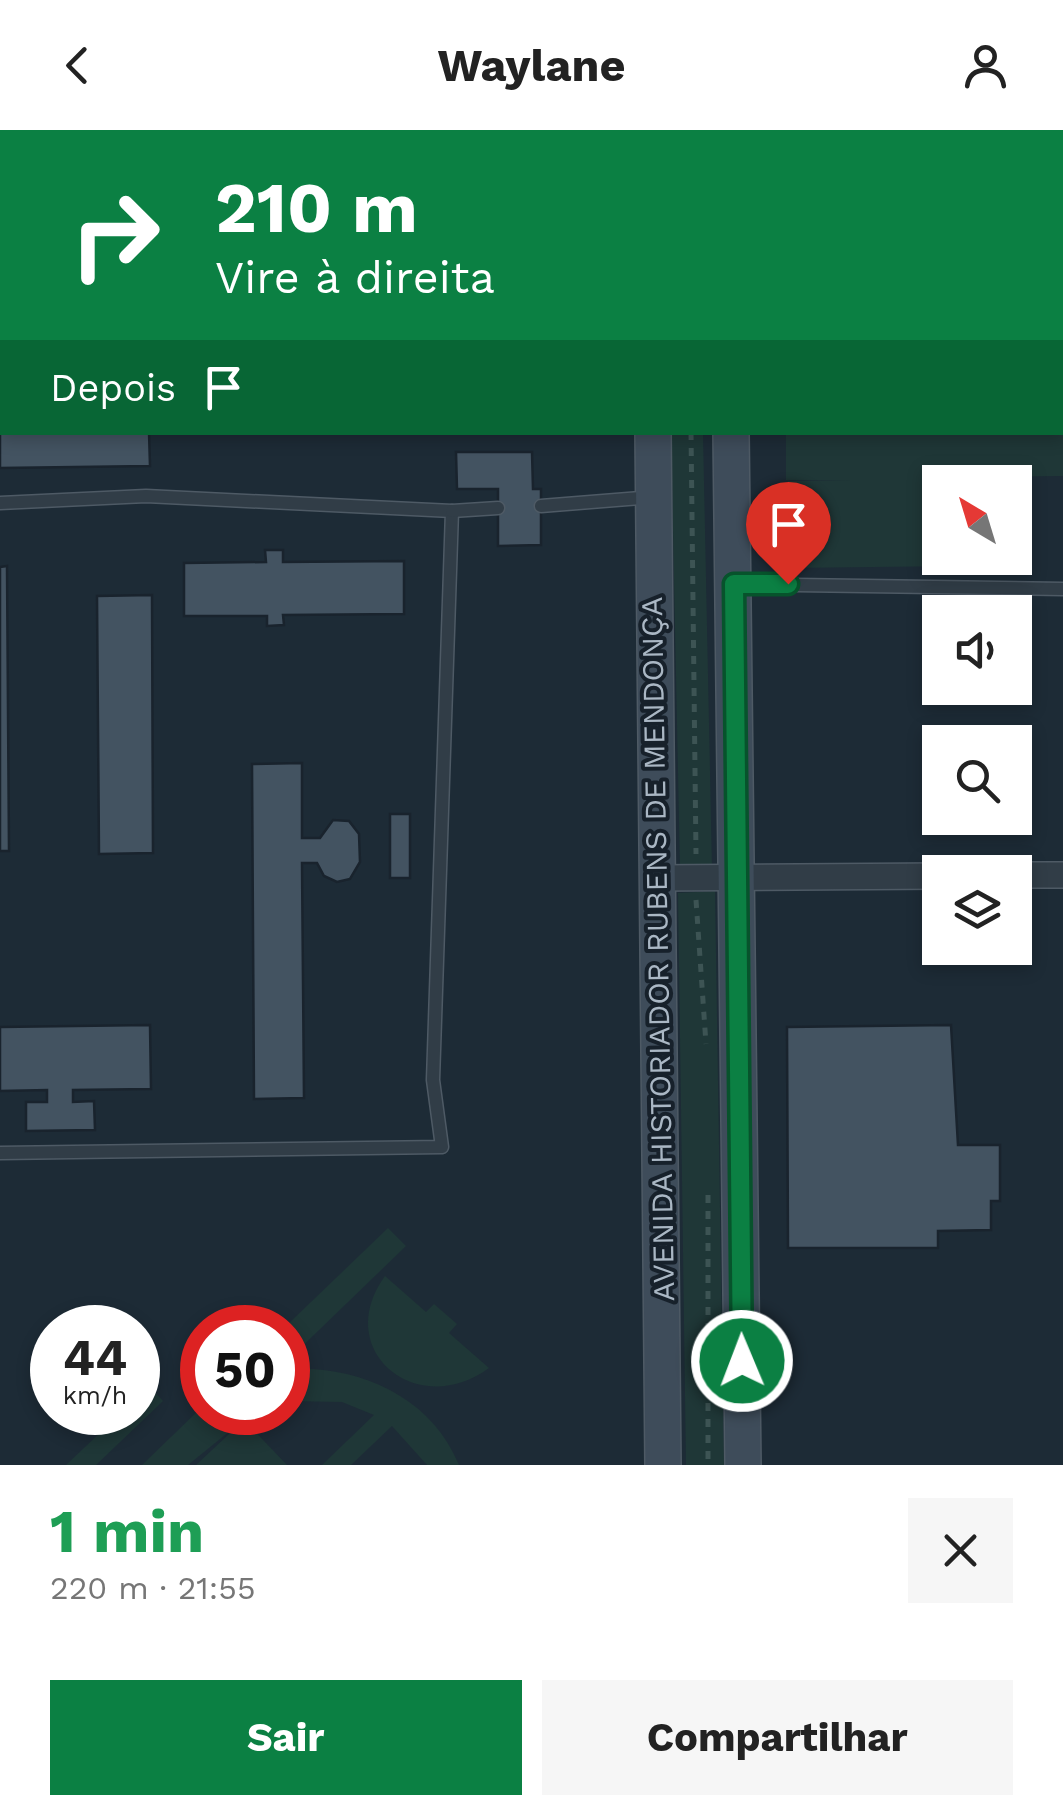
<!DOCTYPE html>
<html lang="pt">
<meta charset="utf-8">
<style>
:root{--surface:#fff;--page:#f6f6f6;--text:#222;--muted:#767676;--accent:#0b8043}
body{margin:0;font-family:"Work Sans",sans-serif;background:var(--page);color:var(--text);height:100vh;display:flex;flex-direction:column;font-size:38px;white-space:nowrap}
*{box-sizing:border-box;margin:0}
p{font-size:32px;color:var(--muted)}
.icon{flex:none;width:55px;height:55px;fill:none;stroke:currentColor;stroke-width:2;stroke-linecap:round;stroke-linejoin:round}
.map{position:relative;height:1335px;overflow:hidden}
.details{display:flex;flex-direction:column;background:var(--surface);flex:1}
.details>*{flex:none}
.guide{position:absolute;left:0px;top:0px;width:1065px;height:305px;box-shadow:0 5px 15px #0003;background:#0b8043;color:#fff;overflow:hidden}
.needle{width:65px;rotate:322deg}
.buttons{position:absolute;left:922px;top:335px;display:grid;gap:20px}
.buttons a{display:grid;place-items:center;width:110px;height:110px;border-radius:0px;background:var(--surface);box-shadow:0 5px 15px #0003;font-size:50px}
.speed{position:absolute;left:30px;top:1175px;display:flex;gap:20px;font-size:50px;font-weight:700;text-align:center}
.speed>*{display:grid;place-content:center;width:130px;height:130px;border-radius:50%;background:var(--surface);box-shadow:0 5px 15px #0003;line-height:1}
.speed small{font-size:25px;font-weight:400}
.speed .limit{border:15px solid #d22;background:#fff;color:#111}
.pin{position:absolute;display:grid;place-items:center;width:85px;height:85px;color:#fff;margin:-102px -42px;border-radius:50% 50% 50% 0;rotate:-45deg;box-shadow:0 0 10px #0007}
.pin .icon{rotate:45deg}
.me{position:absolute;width:110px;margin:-55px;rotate:359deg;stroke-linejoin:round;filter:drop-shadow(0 0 8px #0008)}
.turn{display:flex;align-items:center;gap:35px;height:210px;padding:0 50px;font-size:45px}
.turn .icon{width:130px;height:130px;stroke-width:2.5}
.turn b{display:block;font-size:70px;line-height:85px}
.then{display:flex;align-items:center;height:95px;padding:0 50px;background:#0003;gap:20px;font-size:38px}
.round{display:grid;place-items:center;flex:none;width:105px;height:105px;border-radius:0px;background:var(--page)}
.overview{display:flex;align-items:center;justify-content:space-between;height:170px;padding:0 50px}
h1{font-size:60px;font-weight:700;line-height:75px;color:#1e9e55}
.cta{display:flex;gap:20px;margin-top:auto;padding:20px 50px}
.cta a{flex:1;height:115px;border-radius:0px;background:var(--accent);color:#fff;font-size:40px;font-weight:700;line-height:115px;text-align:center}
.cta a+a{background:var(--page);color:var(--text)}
header{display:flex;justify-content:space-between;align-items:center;height:130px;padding:0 50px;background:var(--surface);font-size:45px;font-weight:700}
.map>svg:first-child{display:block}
.green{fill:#1f3737}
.building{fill:#435361;stroke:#19232d;stroke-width:2.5}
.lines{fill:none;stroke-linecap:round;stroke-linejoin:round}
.lane-casing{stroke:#4e5a65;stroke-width:15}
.street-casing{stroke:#4e5a65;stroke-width:28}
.secondary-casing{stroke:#4e5a65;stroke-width:38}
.path{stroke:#3d5454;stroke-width:5;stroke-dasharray:8 8;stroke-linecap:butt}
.lane{stroke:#313d47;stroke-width:12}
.street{stroke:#313d47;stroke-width:25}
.secondary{stroke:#3e4c5a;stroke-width:35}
.route-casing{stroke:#07532c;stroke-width:25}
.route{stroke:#0b8043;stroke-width:18}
.labels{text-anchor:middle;stroke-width:8;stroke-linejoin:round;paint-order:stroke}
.street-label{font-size:30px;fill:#aab7c4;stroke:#17212b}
</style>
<header><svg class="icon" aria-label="back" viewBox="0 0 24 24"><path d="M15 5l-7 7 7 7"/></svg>Waylane<svg class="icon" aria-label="person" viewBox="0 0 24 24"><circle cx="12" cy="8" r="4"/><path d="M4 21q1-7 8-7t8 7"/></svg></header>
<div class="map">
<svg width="1063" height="1335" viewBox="0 0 1063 1335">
<rect width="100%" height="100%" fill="#1d2b36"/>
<g class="green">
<path d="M1063,81V346L961,347L960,352H940V428H961V436L789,438L788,351L850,350H786V303L1062,302Z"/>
<path d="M671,303H703L712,739H680Z"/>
<path d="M715,761L724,1335H686L678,763Z"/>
<path d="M388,1098L406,1116L288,1230L285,1197Z"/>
<path d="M385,1146L426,1182L434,1174L457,1194L449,1203L489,1238C417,1291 331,1220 385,1146Z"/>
<path d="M312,1239C375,1243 434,1274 459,1335H427L392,1296L351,1335H322L374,1285L342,1272L288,1271V1240Z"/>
<path d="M149,1256L163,1271L96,1335H66L121,1283L138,1282V1267Z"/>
<path d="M202,1277V1282L252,1283L188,1335H142Z"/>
<path d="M244,1290L287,1335H196Z"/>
</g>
<g class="building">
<path d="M0,298L2,302H149L150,336L0,338Z"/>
<path d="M456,322H532L533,359H541V415L498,416V359H457Z"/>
<path d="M265,420H283V432L404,431V484L283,485L284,495L267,496V486H184V433L266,432Z"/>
<path d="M7,436L9,721H0V437Z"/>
<path d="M152,465L153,723L99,724L97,466Z"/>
<path d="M302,633V708H320L333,690L349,691L359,704L360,732L350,749L337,752L324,746L317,733H302L304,968L254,969L252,634Z"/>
<rect x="390" y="684" width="20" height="64"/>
<path d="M150,895L151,959L73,960V972L94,971L95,1000L26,1001V972H47V960L0,961V897Z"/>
<path d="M951,895L958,1015H1000V1071H991V1100L938,1101V1118H788L787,897Z"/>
</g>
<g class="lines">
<g class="lane-casing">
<g id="lane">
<path d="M0,373L146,366L452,381L433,950L442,1017L0,1023"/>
<path d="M541,376L653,367"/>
<path d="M452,381L498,378"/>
<path d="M736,454L1063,459"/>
</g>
</g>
<g class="street-casing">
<g id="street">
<path d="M1015,745H1063"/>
<path d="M656,748L940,746"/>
</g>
</g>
<g class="secondary-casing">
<g id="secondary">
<path d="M650,0V2"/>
<path d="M727,0V2"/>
<path d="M653,302L663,1335"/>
<path d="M731,302L743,1335"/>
</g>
</g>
<g class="path">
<path d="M686,0V2"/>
<path d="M691,302L696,724"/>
<path d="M696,770L706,914"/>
<path d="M708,1065V1335"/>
</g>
<use href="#lane" class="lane"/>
<use href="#street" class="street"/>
<use href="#secondary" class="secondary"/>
</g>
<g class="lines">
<g class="route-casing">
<path id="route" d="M742,1231L734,454H788"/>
</g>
<use href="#route" class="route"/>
</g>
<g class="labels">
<g class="street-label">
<text transform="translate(658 819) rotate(-91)" y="10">AVENIDA HISTORIADOR RUBENS DE MENDONÇA</text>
</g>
</g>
</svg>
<div class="buttons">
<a><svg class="needle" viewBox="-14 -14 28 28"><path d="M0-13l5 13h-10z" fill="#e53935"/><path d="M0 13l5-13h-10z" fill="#767676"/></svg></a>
<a><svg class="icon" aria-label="sound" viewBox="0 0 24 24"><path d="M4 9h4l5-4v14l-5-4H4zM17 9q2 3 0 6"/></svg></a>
<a><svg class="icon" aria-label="search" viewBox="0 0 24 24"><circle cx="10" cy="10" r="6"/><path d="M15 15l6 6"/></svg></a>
<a><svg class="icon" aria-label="layers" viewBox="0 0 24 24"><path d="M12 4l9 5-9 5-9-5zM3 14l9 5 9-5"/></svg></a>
</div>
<div class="speed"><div>44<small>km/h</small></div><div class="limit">50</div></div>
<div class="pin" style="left:788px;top:454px;background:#d93025"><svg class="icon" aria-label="arrive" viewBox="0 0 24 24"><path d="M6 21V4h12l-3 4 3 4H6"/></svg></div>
<svg class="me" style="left:742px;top:1231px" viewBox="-20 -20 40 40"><circle r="17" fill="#0b8043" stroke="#fff" stroke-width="3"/><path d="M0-11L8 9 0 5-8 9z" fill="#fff"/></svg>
<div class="guide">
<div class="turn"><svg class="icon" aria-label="right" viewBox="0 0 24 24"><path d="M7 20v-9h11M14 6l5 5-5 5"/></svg><div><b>210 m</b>Vire à direita</div></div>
<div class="then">Depois<svg class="icon" aria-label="arrive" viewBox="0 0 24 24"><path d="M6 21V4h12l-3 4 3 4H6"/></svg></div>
</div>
</div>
<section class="details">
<div class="overview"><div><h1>1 min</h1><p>220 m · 21:55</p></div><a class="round"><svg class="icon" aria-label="close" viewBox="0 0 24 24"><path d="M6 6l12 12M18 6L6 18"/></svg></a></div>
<div class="cta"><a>Sair</a><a>Compartilhar</a></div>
</section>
